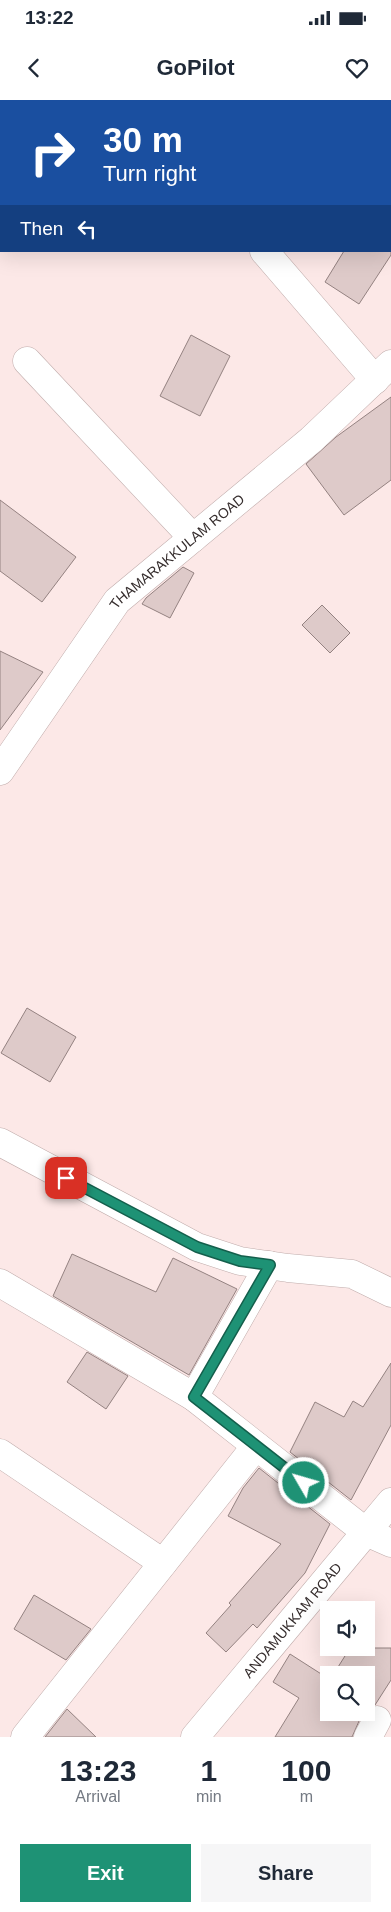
<!DOCTYPE html>
<style>
:root{--surface:#fff;--page:#f6f6f7;--text:#1f2937;--muted:#747a83;--accent:#1e9275}
body{margin:0;font-family:Helvetica,sans-serif;background:var(--page);color:var(--text);height:100vh;display:flex;flex-direction:column;font-size:19px;white-space:nowrap}
*{box-sizing:border-box;margin:0}
p{font-size:16px;color:var(--muted)}
.icon{flex:none;width:28px;height:28px;fill:none;stroke:currentColor;stroke-width:2;stroke-linecap:round;stroke-linejoin:round}
.map{position:relative;height:1637px;overflow:hidden}
.panel{display:flex;flex-direction:column;background:var(--surface);flex:1}
.panel>*{flex:none}
.banner{position:absolute;left:0px;top:0px;width:391px;height:152px;box-shadow:0 5px 20px #0002;background:#1a4fa0;color:#fff;overflow:hidden}
.tools{position:absolute;left:320px;top:1501px;display:grid;gap:10px}
.tools a{display:grid;place-items:center;width:55px;height:55px;border-radius:0px;background:var(--surface);box-shadow:0 5px 20px #0002;font-size:25px}
.pin{position:absolute;display:grid;place-items:center;width:42px;height:42px;color:#fff;margin:-21px;border-radius:10px;box-shadow:0 2px 8px #0006}
.me{position:absolute;width:55px;margin:-28px;rotate:308deg;stroke-linejoin:round;filter:drop-shadow(0 0 4px #0008)}
.turn{display:flex;align-items:center;gap:18px;height:105px;padding:0 20px;font-size:22px}
.turn .icon{width:65px;height:65px;stroke-width:2.5}
.turn b{display:block;font-size:35px;line-height:42px}
.then{display:flex;align-items:center;height:48px;padding:0 20px;background:#0003;gap:10px;font-size:19px}
.eta{display:flex;justify-content:space-evenly;align-items:center;height:85px;text-align:center}
.eta b{font-size:30px;font-weight:700;line-height:35px}
.action{display:flex;gap:10px;margin-top:auto;padding:10px 20px}
.action a{flex:1;height:58px;border-radius:0px;background:var(--accent);color:#fff;font-size:20px;font-weight:700;line-height:58px;text-align:center}
.action a+a{background:var(--page);color:var(--text)}
.status{display:flex;justify-content:space-between;align-items:center;height:35px;padding:0 25px;background:var(--surface);direction:ltr}
.status svg{height:14px;fill:currentColor}
header{display:flex;justify-content:space-between;align-items:center;height:65px;padding:0 20px;background:var(--surface);font-size:22px;font-weight:700}
.map>svg:first-child{display:block}
.lines{fill:none;stroke-linecap:round;stroke-linejoin:round}
.canal{stroke:#b28180;stroke-width:35}
.building{fill:#decac9;stroke:#948281}
.minor-casing{stroke:#c0acab;stroke-width:29}
.tertiary-casing{stroke:#c0acab;stroke-width:29}
.secondary-casing{stroke:#c0acab;stroke-width:29}
.minor{stroke:#fff;stroke-width:28}
.tertiary{stroke:#fff;stroke-width:28}
.secondary{stroke:#fff;stroke-width:28}
.route-casing{stroke:#145f4c;stroke-width:12}
.route{stroke:#1e9275;stroke-width:9}
.labels{text-anchor:middle;stroke-width:4;stroke-linejoin:round;paint-order:stroke}
.street-label{font-size:14px;fill:#352d2d;stroke:#fdf9f9}
</style>
<div class="status"><b>13:22</b><svg viewBox="0 0 49 12"><path d="M0 12V9h3v3zM5 12V6h3v6zM10 12V3h3v9zM15 12V0h3v12zM26 1h20v11H26zM47 4h2v5h-2z"/></svg></div>
<header><svg class="icon" aria-label="back" viewBox="0 0 24 24"><path d="M15 5l-7 7 7 7"/></svg>GoPilot<svg class="icon" aria-label="heart" viewBox="0 0 24 24"><path d="M12 20l-8-8c-3-5 5-10 8-4 3-6 11-1 8 4z"/></svg></header>
<div class="map">
<svg width="391" height="1637" viewBox="0 0 391 1637">
<rect width="100%" height="100%" fill="#fce8e7"/>
<g class="lines">
<g class="canal">
<path d="M58,1L59,0"/>
<path d="M0,110L1,108"/>
</g>
</g>
<g class="building">
<path d="M344,151H391V155L359,204L325,182Z"/>
<path d="M191,235L230,256L200,316L160,296Z"/>
<path d="M391,297V380L344,415L306,364L336,337Z"/>
<path d="M0,400L76,457L42,502L0,471Z"/>
<path d="M183,467L194,473L170,518L142,504L146,498Z"/>
<path d="M322,505L350,533L330,553L302,525Z"/>
<path d="M0,551L43,572L0,630Z"/>
<path d="M27,908L76,937L50,982L1,953Z"/>
<path d="M72,1154L156,1192L173,1158L237,1189L189,1275L53,1196Z"/>
<path d="M87,1252L128,1276L106,1309L67,1282Z"/>
<path d="M391,1263V1325L351,1400L290,1352L315,1302L344,1317L353,1301L363,1307Z"/>
<path d="M259,1368L330,1424L305,1473L257,1528L253,1524L226,1552L206,1533L231,1505L229,1503L281,1444L228,1416L243,1388Z"/>
<path d="M34,1495L91,1529L66,1560L14,1529Z"/>
<path d="M350,1548H391V1580L375,1605L366,1609V1575H333Z"/>
<path d="M290,1554L329,1579V1612H363L352,1637H275L299,1598L273,1582Z"/>
<path d="M67,1609L96,1637H45Z"/>
</g>
<g class="lines">
<g class="minor-casing">
<g id="minor">
<path d="M264,151L375,280"/>
<path d="M27,261L193,438"/>
<path d="M0,1042L197,1147L240,1161L288,1168L352,1174L391,1193"/>
<path d="M269,1165L194,1297L366,1432L391,1443"/>
<path d="M0,1183L194,1297"/>
<path d="M0,1353L163,1463"/>
<path d="M25,1637L256,1346"/>
<path d="M368,1637L377,1620"/>
</g>
</g>
<g class="tertiary-casing">
<g id="tertiary">
<path id="s1" d="M195,1637L391,1402"/>
</g>
</g>
<g class="secondary-casing">
<g id="secondary">
<path id="s2" d="M0,671L117,501L311,340L391,264"/>
</g>
</g>
<use href="#minor" class="minor"/>
<use href="#tertiary" class="tertiary"/>
<use href="#secondary" class="secondary"/>
</g>
<g class="lines">
<g class="route-casing">
<path id="route" d="M66,1078L197,1147L240,1161L270,1165L194,1297L304,1383"/>
</g>
<use href="#route" class="route"/>
</g>
<g class="labels">
<g class="street-label">
<text dy="5" stroke="none"><textPath href="#s2" startOffset="284">THAMARAKKULAM ROAD</textPath></text>
<text dy="5" stroke="none"><textPath href="#s1" startOffset="152">ANDAMUKKAM ROAD</textPath></text>
</g>
</g>
</svg>
<div class="tools">
<a><svg class="icon" aria-label="sound" viewBox="0 0 24 24"><path d="M4 9h4l5-4v14l-5-4H4zM17 9q2 3 0 6"/></svg></a>
<a><svg class="icon" aria-label="search" viewBox="0 0 24 24"><circle cx="10" cy="10" r="6"/><path d="M15 15l6 6"/></svg></a>
</div>
<div class="pin" style="left:66px;top:1078px;background:#d93025"><svg class="icon" aria-label="arrive" viewBox="0 0 24 24"><path d="M6 21V4h12l-3 4 3 4H6"/></svg></div>
<svg class="me" style="left:304px;top:1383px" viewBox="-20 -20 40 40"><circle r="17" fill="#1e9275" stroke="#fff" stroke-width="3"/><path d="M0-11L8 9 0 5-8 9z" fill="#fff"/></svg>
<div class="banner">
<div class="turn"><svg class="icon" aria-label="right" viewBox="0 0 24 24"><path d="M7 20v-9h11M14 6l5 5-5 5"/></svg><div><b>30 m</b>Turn right</div></div>
<div class="then">Then<svg class="icon" aria-label="left" viewBox="0 0 24 24"><path d="M17 20v-9H6M10 6l-5 5 5 5"/></svg></div>
</div>
</div>
<section class="panel">
<div class="eta">
<div><b>13:23</b><p>Arrival</p></div>
<div><b>1</b><p>min</p></div>
<div><b>100</b><p>m</p></div>
</div>
<div class="action"><a>Exit</a><a>Share</a></div>
</section>
